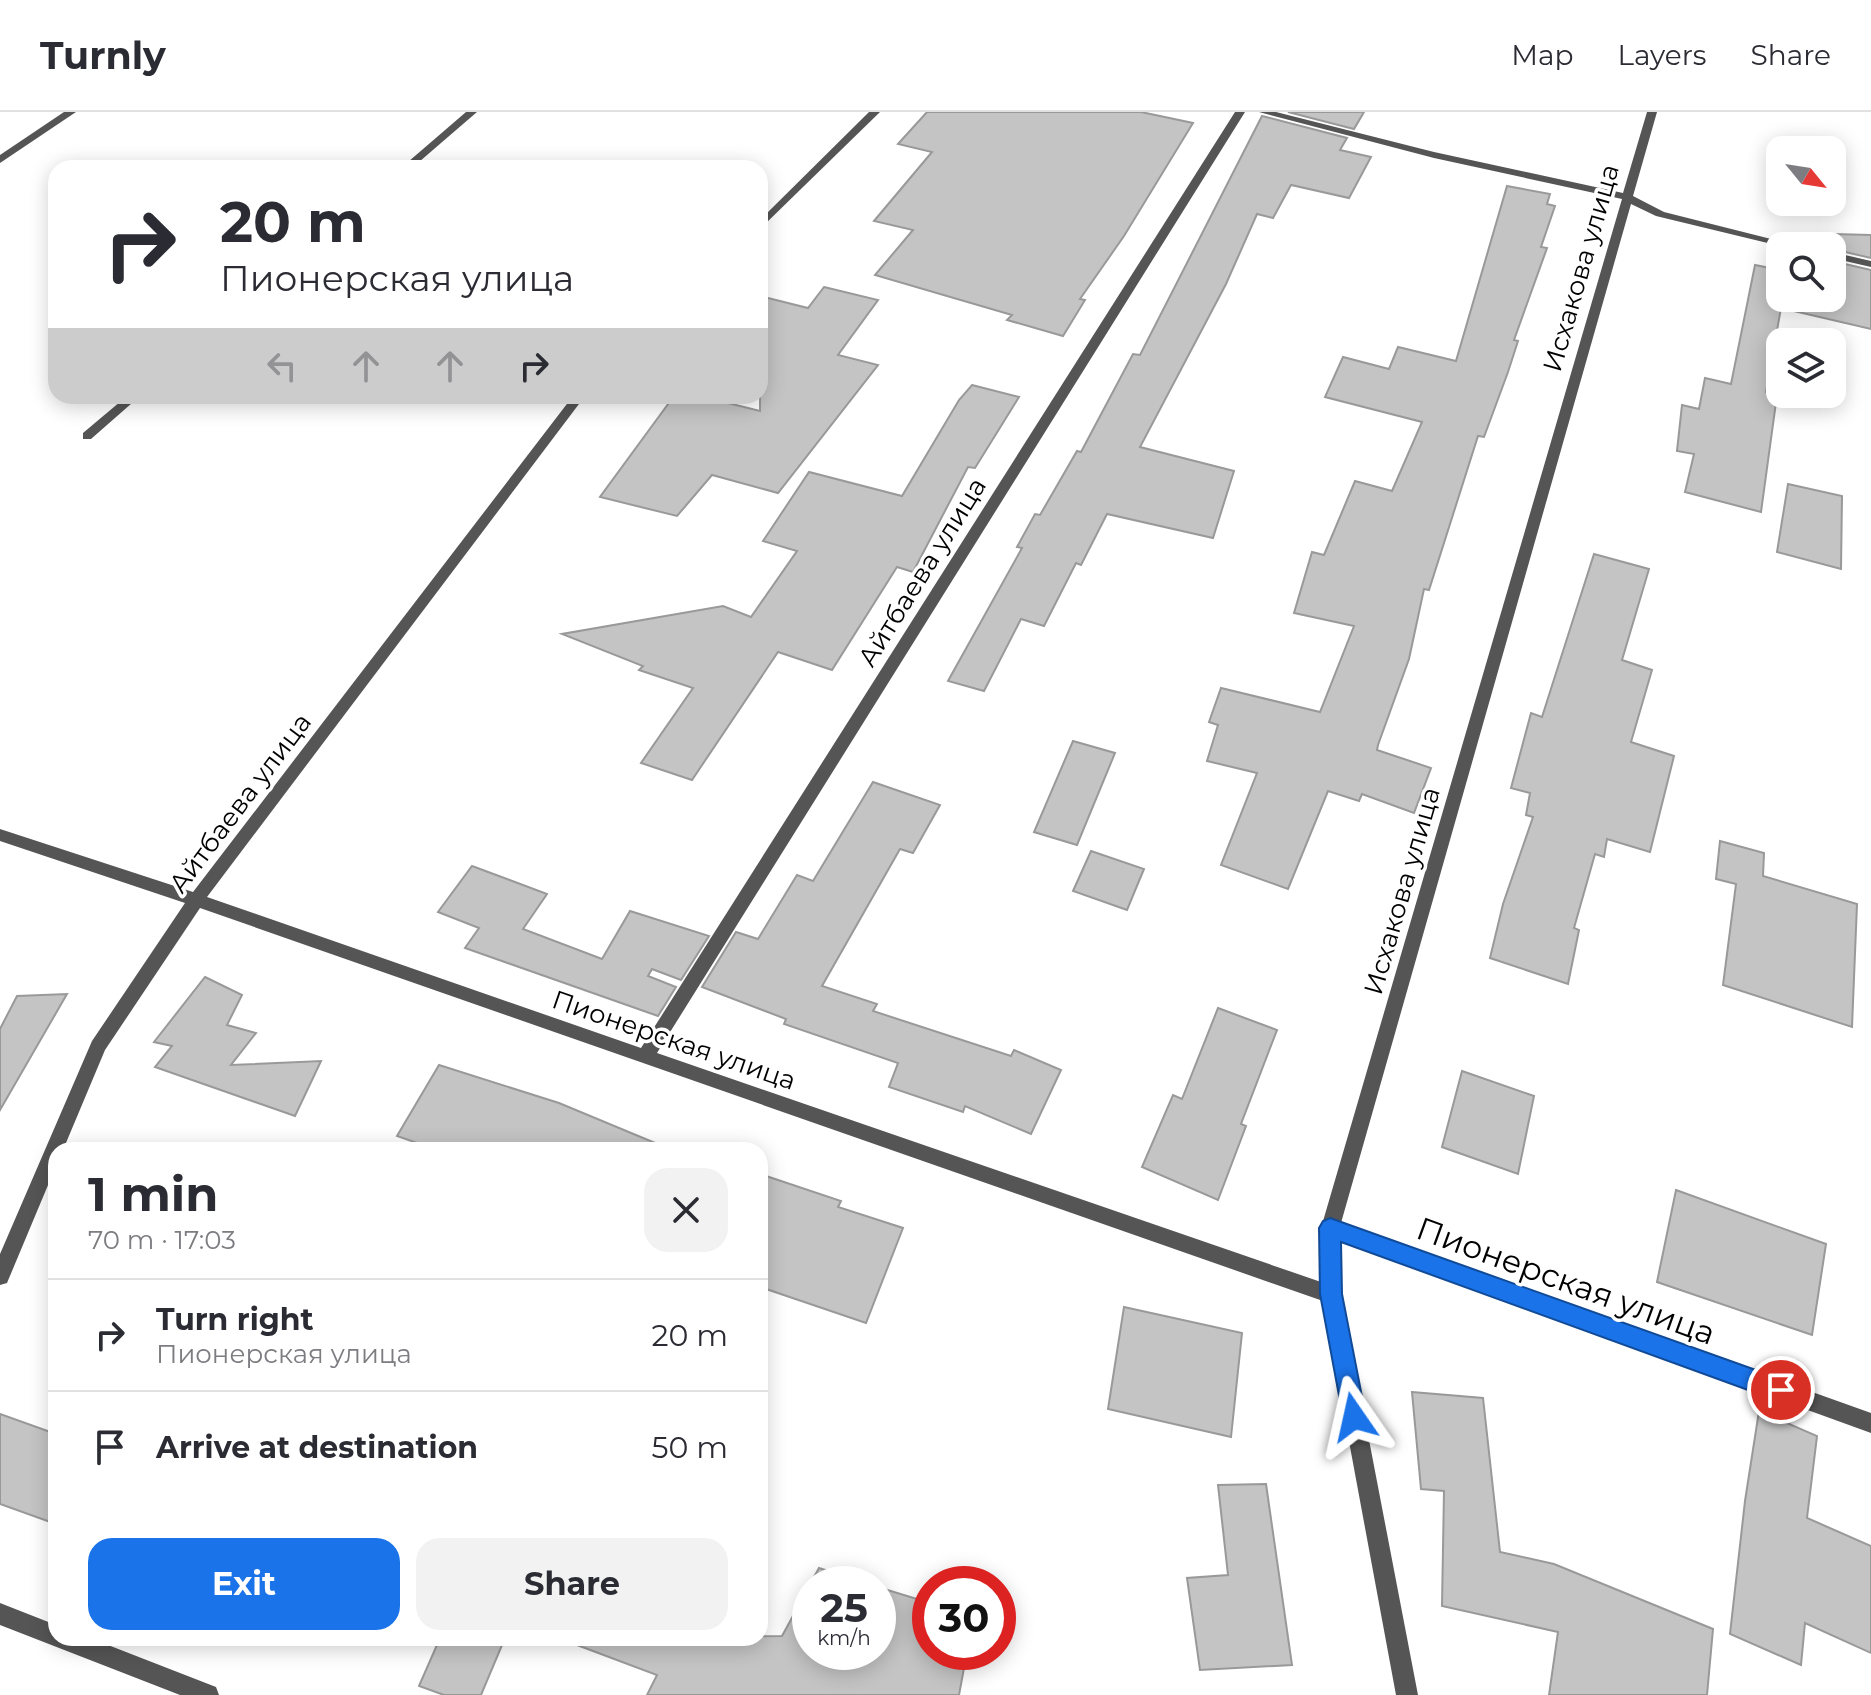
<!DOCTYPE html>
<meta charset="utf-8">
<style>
:root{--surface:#fff;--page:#f2f2f3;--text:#2b2b33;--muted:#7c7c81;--line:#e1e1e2;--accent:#1a73e8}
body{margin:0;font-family:Montserrat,sans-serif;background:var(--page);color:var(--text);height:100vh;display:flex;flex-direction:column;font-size:30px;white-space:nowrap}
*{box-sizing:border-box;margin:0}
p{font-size:26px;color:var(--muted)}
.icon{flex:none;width:44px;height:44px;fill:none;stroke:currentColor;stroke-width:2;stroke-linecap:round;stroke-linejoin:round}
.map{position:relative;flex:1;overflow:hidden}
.panel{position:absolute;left:48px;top:1030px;width:720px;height:504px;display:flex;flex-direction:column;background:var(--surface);border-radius:24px;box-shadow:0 4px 20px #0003}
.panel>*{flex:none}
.banner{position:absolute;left:48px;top:48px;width:720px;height:244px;border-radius:24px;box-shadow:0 4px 20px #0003;background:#fff;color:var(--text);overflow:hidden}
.needle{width:52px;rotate:120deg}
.buttons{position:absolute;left:1766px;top:24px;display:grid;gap:16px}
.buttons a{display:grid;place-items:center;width:80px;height:80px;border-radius:16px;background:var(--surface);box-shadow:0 4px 20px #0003;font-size:40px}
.speed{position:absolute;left:792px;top:1454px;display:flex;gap:16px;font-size:40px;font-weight:700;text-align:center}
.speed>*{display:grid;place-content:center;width:104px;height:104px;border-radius:50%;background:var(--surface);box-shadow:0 4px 20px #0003;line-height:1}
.speed small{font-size:20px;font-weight:400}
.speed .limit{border:12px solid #d22;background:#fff;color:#111}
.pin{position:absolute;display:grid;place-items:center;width:68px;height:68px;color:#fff;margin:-34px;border:4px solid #fff;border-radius:50%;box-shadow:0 2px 8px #0007}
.me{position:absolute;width:88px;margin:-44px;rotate:349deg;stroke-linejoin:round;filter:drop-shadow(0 0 6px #0008)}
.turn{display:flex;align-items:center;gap:28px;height:168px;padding:0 40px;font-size:36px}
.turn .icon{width:104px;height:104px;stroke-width:2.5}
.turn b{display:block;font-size:56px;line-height:68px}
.lanes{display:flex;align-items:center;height:76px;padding:0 40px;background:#0003;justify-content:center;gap:40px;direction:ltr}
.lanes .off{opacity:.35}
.round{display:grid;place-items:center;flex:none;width:84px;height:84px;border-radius:24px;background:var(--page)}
.summary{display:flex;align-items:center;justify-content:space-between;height:136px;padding:0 40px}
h1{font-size:48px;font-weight:700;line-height:60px}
.cta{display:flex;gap:16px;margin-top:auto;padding:16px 40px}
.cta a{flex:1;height:92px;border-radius:24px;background:var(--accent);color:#fff;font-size:32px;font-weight:700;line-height:92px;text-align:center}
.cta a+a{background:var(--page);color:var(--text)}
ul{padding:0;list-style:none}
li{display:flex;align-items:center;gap:24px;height:112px;padding:0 40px;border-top:2px solid var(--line)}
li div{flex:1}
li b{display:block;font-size:30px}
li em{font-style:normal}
header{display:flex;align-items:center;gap:48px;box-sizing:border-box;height:112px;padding:0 40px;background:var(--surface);border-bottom:2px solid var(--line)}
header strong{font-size:38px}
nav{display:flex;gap:44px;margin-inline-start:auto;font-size:28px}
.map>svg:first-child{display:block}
.building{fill:#c4c4c4;stroke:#999;stroke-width:2}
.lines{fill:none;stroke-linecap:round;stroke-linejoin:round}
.street{fill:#555;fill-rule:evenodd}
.route{fill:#1a73e8;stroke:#114b97;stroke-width:2}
.labels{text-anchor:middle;stroke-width:7;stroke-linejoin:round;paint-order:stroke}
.street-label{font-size:26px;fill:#000;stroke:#fff}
.near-street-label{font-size:32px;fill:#000;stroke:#fff}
</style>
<header>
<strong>Turnly</strong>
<nav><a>Map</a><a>Layers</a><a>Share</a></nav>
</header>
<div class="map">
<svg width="1871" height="1583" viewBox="0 0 1871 1583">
<rect width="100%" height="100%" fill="#fff"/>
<g class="building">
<path d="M927,0H1141L1193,11L1124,124L1080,187L1085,188L1063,224L1007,208L1012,203L875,163L913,118L874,109L932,40L898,32Z"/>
<path d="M1288,0H1364L1354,17Z"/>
<path d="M1262,4L1347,26L1340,38L1371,45L1349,86L1291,73L1273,106L1257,102L1226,172L1140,335L1234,359L1213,426L1107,402L1081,453L1076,451L1044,514L1021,507L984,579L948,569L1022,436L1017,435L1035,402L1040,403L1077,339L1081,340L1133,242L1140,243Z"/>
<path d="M1507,74L1550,82L1547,92L1555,94L1541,135L1547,136L1514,228L1518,229L1508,260L1484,325L1478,324L1429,478L1424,477L1409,547L1378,633L1377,638L1431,656L1414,701L1362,682L1359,689L1328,679L1288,777L1221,753L1257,661L1207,649L1218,613L1209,610L1221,576L1320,600L1354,514L1294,501L1312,440L1324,443L1355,369L1392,379L1422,310L1325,285L1343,245L1389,257L1398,235L1456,249Z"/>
<path d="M1832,122L1871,123V146L1832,137Z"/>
<path d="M1832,149L1871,158V217L1781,196L1766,280L1777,283L1761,400L1685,380L1694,342L1677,339L1682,293L1699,297L1705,266L1731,272L1755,153L1780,158V186H1832Z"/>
<path d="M824,175L878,188L838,243L878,253L778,381L712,363L677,404L600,385L674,284H700L760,299V184L808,196Z"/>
<path d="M972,273L1019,285L975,356L968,355L913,460L897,455L832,558L778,540L692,668L641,651L693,576L639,558L643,554L562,522L723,494L751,505L797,439L763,429L809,360L902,384L959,288Z"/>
<path d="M1788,372L1842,384L1841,457L1777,440Z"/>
<path d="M1594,442L1649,457L1622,548L1652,558L1631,630L1674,644L1650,740L1607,727L1604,745L1595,742L1574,816L1579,818L1568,872L1490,846L1503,792L1533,705L1526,703L1530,681L1511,676L1531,601L1542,605Z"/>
<path d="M1073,629L1115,641L1077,733L1034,720Z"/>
<path d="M873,670L940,693L913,741L900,737L822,874L877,892L873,899L1011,944L1014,938L1061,958L1031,1022L965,994L963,1000L889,975L898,951L784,912L786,907L702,875L736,820L758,827L797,763L813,769Z"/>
<path d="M1720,729L1764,741L1763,764L1857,792L1852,915L1723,873L1736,772L1716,767Z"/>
<path d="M1091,739L1144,757L1127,798L1073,779Z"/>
<path d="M472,754L547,782L523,817L602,847L630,799L709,824L681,868L652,857L648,864L676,875L658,904L465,836L479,816L438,800Z"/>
<path d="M205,865L242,883L227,913L256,921L231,953L321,949L295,1004L155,955L172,934L154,930Z"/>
<path d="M67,882L0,998V917L17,884Z"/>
<path d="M1218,896L1277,918L1241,1012L1246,1014L1218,1088L1142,1055L1173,983L1182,987Z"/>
<path d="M439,953L559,991L672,1038H437L397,1024Z"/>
<path d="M1462,959L1534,984L1518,1062L1442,1035Z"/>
<path d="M760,1062L841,1089L838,1095L903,1116L866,1211L760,1175Z"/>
<path d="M1676,1078L1826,1132L1812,1223L1657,1170Z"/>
<path d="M1124,1195L1242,1221L1231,1325L1108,1297Z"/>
<path d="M1412,1280L1483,1286L1500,1440L1554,1452L1713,1517L1707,1583H1549L1558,1520L1442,1494L1444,1379L1421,1377Z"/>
<path d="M1759,1299L1817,1324L1807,1406L1871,1434V1541L1805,1511L1801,1553L1730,1522L1745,1389Z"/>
<path d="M0,1302L56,1322V1412L0,1392Z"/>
<path d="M1266,1372L1292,1553L1200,1558L1187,1466L1228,1463L1218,1373Z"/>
<path d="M819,1456L869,1472H810Z"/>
<path d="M810,1473V1540H878V1475L930,1491V1540H967L959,1583H647L657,1563L569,1530V1526L782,1524Z"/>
<path d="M440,1526H505L481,1583H444L419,1574Z"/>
</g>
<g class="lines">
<g class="street">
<path d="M64,0H76L0,51V43Z"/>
<path d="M466,0H477L412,56H401Z"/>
<path d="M869,0H880L760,117V108Z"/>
<path d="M1235,0H1245L657,941L1321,1170V1116L1622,87L1434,46L1259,0H1276L1434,40L1623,81L1647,0H1657L1633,84L1664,100L1799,134H1780L1656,104L1631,92L1341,1111L1871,1301V1321L1339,1128L1341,1182L1418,1583H1396L1323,1189L200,796L105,938L63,1038H56V1054L7,1171L0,1173V1142L92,929L185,791L0,729V717L193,780L573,284H585L207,785L641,936Z"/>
<path d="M1832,140L1871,149V155L1832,146Z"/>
<path d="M127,284H140L91,327H83V321Z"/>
<path d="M0,1491L56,1513V1526H90L216,1575L219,1583H180L0,1513Z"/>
</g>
</g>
<path class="route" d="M1330,1106L1781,1267L1789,1270L1792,1278L1789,1286L1781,1290L1341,1130L1342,1182L1366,1305L1362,1313L1354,1317L1346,1313L1343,1305L1320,1182L1319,1116L1323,1109Z"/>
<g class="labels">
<g class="street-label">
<text transform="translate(1581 156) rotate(-74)" y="9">Исхакова улица</text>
<text transform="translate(922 460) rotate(-58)" y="9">Айтбаева улица</text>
<text transform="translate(240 691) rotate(-53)" y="9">Айтбаева улица</text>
<text transform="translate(1402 779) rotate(-74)" y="9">Исхакова улица</text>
<text transform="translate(674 928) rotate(19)" y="9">Пионерская улица</text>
</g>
<g class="near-street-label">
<text transform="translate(1566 1169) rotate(20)" y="11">Пионерская улица</text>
</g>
</g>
</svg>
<div class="buttons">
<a><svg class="needle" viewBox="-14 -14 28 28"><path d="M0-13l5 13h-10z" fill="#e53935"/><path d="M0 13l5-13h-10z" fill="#7c7c81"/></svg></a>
<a><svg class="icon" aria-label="search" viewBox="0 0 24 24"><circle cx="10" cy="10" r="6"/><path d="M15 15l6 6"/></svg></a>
<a><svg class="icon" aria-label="layers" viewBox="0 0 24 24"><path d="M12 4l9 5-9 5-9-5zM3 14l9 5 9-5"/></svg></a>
</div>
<div class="speed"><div>25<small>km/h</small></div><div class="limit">30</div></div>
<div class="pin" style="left:1781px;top:1278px;background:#d93025"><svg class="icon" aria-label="arrive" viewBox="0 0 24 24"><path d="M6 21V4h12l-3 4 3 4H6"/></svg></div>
<svg class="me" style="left:1354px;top:1305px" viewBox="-20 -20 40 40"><path d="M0-17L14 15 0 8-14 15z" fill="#1a73e8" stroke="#fff" stroke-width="4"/></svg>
<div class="banner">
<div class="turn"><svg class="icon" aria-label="right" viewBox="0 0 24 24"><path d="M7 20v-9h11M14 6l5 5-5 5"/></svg><div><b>20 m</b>Пионерская улица</div></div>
<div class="lanes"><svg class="icon off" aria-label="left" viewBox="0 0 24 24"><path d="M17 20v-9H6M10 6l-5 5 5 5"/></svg><svg class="icon off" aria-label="ahead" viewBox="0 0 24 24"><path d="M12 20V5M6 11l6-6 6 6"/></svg><svg class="icon off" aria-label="ahead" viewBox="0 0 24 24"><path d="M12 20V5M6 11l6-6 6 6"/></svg><svg class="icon" aria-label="right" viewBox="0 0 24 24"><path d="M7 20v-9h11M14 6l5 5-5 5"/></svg></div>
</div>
<section class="panel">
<div class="summary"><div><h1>1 min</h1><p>70 m · 17:03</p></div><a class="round"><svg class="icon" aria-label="close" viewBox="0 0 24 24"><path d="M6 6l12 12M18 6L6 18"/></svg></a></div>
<ul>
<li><svg class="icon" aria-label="right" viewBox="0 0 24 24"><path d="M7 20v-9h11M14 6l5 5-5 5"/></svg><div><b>Turn right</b><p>Пионерская улица</p></div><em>20 m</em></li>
<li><svg class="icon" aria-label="arrive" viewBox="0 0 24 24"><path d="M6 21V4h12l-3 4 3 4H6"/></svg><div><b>Arrive at destination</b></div><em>50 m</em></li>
</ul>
<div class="cta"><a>Exit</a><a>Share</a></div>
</section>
</div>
